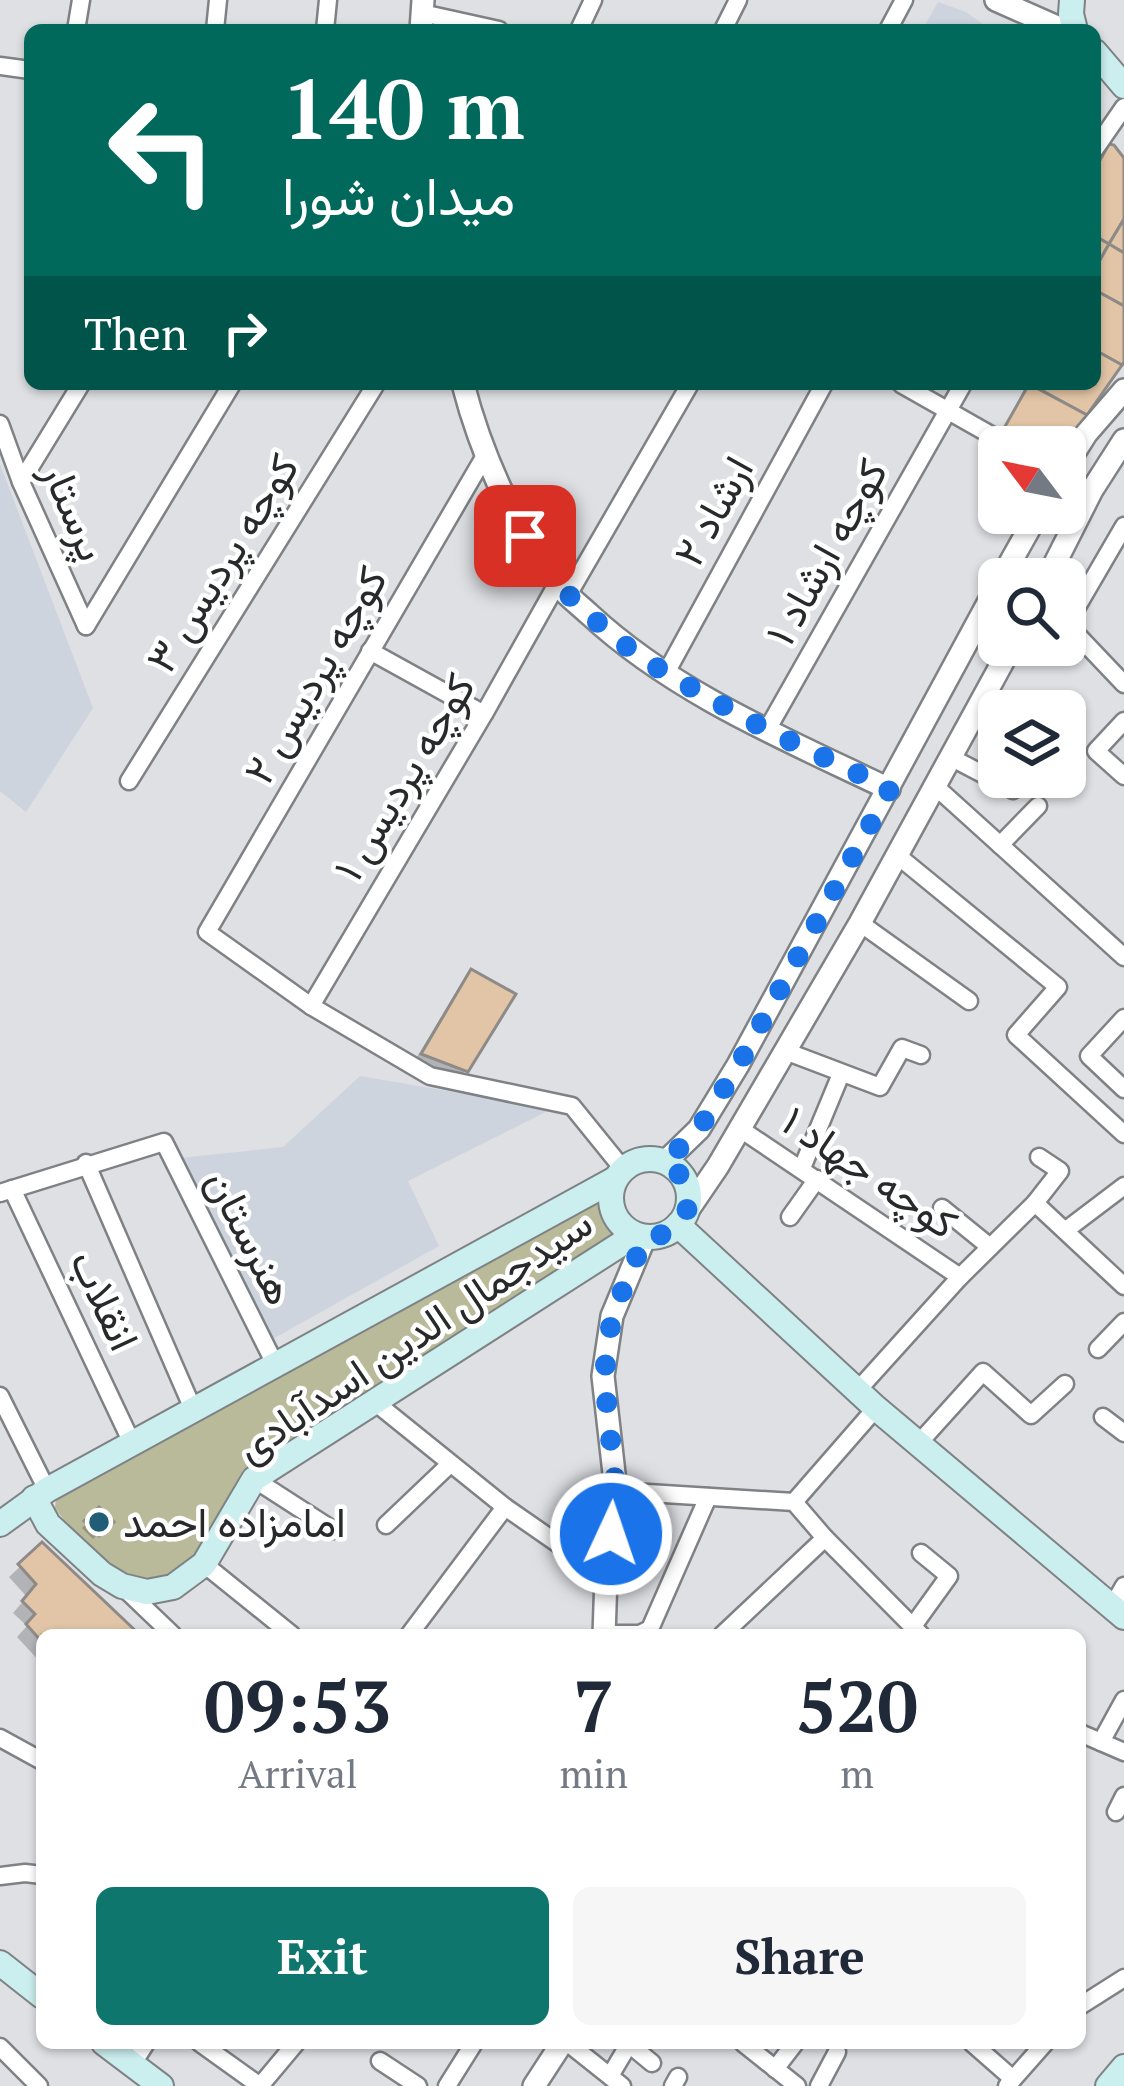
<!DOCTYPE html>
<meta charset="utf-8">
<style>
:root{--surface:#fff;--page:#f6f6f7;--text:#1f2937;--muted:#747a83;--accent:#0f766e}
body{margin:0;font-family:"PT Serif",Vazirmatn,serif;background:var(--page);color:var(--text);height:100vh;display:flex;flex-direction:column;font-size:45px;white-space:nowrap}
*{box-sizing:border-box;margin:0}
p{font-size:39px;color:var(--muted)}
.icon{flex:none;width:66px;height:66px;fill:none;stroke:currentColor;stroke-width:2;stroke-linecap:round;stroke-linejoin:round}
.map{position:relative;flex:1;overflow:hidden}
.details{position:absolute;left:36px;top:1629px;width:1050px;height:420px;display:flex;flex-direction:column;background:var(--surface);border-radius:18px;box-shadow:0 3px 9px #0004}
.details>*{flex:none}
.hud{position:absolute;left:24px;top:24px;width:1077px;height:366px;border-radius:18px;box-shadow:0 3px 9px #0004;background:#00695c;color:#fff;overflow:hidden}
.needle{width:78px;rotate:302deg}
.fabs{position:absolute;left:978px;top:426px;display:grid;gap:24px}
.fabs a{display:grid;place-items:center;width:108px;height:108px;border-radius:18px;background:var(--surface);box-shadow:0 3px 9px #0004;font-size:60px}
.pin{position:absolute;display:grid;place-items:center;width:102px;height:102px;color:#fff;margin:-51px;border-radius:24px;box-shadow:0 6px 18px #0006}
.me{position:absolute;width:132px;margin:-66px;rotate:3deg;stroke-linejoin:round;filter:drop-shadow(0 0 9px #0008)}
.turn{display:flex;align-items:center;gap:42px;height:252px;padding:0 60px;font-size:54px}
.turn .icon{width:156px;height:156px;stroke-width:2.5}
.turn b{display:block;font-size:84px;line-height:102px}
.then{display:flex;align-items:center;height:114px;padding:0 60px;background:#0003;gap:24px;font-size:45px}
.eta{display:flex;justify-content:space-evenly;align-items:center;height:204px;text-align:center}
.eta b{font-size:72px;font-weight:700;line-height:84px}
.cta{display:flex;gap:24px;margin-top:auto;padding:24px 60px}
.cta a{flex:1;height:138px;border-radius:18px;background:var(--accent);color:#fff;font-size:48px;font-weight:700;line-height:138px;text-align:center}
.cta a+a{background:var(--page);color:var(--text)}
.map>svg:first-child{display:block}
.built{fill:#ced4de}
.green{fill:#b8ba99}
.shadow{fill:#0003}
.building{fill:#e2c5a6;stroke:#8d8a87;stroke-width:3}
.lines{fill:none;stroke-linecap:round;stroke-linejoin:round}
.minor-casing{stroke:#7f8285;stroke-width:21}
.tertiary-casing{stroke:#7f8285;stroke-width:26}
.secondary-casing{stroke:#7f8285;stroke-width:28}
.minor{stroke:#fff;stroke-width:16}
.tertiary{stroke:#fff;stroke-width:21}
.secondary{stroke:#cbeeee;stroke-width:24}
.route{stroke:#1a73e8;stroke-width:21;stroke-dasharray:0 37.8}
.poi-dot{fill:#215e75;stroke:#fff;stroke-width:4.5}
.labels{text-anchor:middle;stroke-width:9;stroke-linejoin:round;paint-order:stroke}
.street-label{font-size:42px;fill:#28292a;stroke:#fff}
.poi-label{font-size:42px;fill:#28292a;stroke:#fff;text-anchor:start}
</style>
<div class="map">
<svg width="1124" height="2086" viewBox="0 0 1124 2086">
<rect width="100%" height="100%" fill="#dee0e4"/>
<g class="built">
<path d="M938,2L966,12L991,30H922Z"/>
<path d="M0,464L93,708L26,812L0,791Z"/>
<path d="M360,1076L552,1109L408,1181L439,1246L271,1340L180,1158L283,1147Z"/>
</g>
<path class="green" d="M605,1189C601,1210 608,1222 623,1237L243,1470L190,1564C149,1611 80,1543 55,1508L56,1499Z"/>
<g class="shadow">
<path d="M1110,147L1124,164V358L1063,447H1014L998,439L1027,384H1095V165Z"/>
<path d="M471,973L466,1070L455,1081L412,1065L461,984Z"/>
<path d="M99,1511L110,1522L93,1539L82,1528Z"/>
<path d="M42,1546L136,1635H42V1664L17,1637L27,1626L13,1613L27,1597L9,1577Z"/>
</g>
<g class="building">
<path d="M1109,144L1114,145L1124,158V219L1109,244L1095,236V169Z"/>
<path d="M1124,219V253L1109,244Z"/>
<path d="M1095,236L1109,244L1095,269Z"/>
<path d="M1109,244L1124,253V306L1095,290V269Z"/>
<path d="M1095,290L1124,306V362L1122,365L1095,350Z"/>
<path d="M1095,350L1122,365L1087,415L1030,384H1095Z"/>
<path d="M1029,384L1087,415L1065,449L1035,447L1003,430Z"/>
<path d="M471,969L516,994L468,1072L421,1054Z"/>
<path d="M99,1507L114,1522L99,1536L84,1521Z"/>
<path d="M42,1542L140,1635H42V1642L26,1624L35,1614L22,1601L36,1584L18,1564Z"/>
</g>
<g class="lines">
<g class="minor-casing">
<g id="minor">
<path d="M422,13L499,30"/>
<path d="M76,30L81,0"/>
<path d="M215,30L218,0"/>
<path d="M325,30L328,0"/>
<path d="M579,30L593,0"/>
<path d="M723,30L738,0"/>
<path d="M888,30L904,0"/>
<path d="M0,66L30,70"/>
<path d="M1095,149L1124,107"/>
<path d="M901,384L1012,447"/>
<path d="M0,424L21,482L86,626"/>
<path d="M486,454L207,932L311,1006L430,1076L572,1106L623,1169"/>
<path d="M21,482L81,384"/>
<path d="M568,595L690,384"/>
<path d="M1065,622L1124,684"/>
<path d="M1067,624L1124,526"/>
<path d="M86,626L232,384"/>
<path d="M370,651L484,714"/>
<path d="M666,673L824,384"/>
<path d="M1124,721L1096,751L1124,776"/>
<path d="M767,730L963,384"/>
<path d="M952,758L1013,790"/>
<path d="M129,781L376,384"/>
<path d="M936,787L1124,957"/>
<path d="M1000,845L1038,806"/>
<path d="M898,856L1058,987L1016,1035L1124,1134"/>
<path d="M860,923L969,1001"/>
<path d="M311,1006L484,714L557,584"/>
<path d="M1124,1018L1089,1056L1124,1089"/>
<path d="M785,1051L880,1087L902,1048L921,1055"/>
<path d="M739,1128L960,1277"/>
<path d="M86,1163L193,1409"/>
<path d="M802,1168L841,1074"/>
<path d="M12,1189L132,1443"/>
<path d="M0,1193L164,1142L275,1364"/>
<path d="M1035,1203L1060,1171L1039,1157"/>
<path d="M942,1208L990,1247"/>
<path d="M790,1217L817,1179"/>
<path d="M1066,1230L1124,1186"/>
<path d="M1098,1349L1124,1322"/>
<path d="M857,1391L960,1277L1035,1203L1124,1286"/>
<path d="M0,1396L47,1490"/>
<path d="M376,1403L505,1507L606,1577"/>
<path d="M1103,1417L1124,1433"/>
<path d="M918,1444L983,1372L1031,1415L1065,1384"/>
<path d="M254,1479L333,1530"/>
<path d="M616,1491L794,1502L825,1538L921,1635"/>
<path d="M794,1502L876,1408"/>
<path d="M386,1525L449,1465"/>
<path d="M204,1564L292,1635"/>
<path d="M126,1590L173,1635"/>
<path d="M1112,1607L1124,1586"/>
<path d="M913,1626L949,1576L921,1553"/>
<path d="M604,1634H640L650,1629L708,1497"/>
<path d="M409,1635L505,1507"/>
<path d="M722,1635L825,1538"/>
<path d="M1080,1733L1124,1752"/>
<path d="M0,1738L42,1761"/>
<path d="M1101,1742L1124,1700"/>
<path d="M1116,1812L1124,1796"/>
<path d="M0,1876L25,1873L42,1875"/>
<path d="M1080,2006L1124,1978"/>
<path d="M200,2043L260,2086"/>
<path d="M568,2043L622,2086"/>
<path d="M743,2043L797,2086"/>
<path d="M972,2043L1013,2079"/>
<path d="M0,2047L39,2086"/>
<path d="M380,2061L418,2086"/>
<path d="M132,2065L146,2043"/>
<path d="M775,2069L795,2043"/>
<path d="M610,2076L629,2044L652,2063"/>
<path d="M260,2086L296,2043"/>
<path d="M447,2086L474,2043"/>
<path d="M673,2086L678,2077"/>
<path d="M819,2086L837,2052"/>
<path d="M1007,2086L1045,2043"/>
</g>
</g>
<g class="tertiary-casing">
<g id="tertiary">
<path d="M996,0L1064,30"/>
<path d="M421,30L423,0"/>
<path d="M463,384C480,450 514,529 556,583C565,594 578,604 589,614C674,693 787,740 889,789"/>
<path d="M1065,467L1086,434L1124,390"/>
<path d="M1001,579L1038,513"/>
<path d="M1047,579L1092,490L1124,440"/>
<path d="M665,1162L699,1129L738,1065L999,583"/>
<path d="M686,1213L718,1166L860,923L1012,645"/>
<path d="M604,1635L606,1577L616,1491L603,1376L612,1316L645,1237"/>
<path d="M534,2086L562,2043"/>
</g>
</g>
<g class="secondary-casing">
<g id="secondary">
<path d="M1072,0L1071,14L1075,30"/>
<path d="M1095,52L1124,86"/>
<circle cx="650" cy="1198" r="39"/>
<path d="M678,1225L876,1408L1124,1617"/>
<path d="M34,1498L48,1524L102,1574L122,1586L147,1592L173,1587L204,1564L254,1479L635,1235"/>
<path d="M0,1524L47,1490L615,1179"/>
<path d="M0,1963L42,1996"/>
<path d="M104,2043L161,2086"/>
<path d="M1108,2086L1124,2067"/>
</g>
</g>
<use href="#minor" class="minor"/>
<use href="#tertiary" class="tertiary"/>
<use href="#secondary" class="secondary"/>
</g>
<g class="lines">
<path class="route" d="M525,536L557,584L613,637L665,673L767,730L890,789L738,1066L699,1129L665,1162C704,1186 692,1237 645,1237L612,1316L604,1376L616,1491L611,1534"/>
</g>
<circle class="poi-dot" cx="99" cy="1522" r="12"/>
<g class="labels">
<g class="street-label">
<text transform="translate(75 511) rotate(67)" y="15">پرستار</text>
<text transform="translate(713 511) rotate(-61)" y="15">ارشاد ۲</text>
<text transform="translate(826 552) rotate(-61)" y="15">کوچه ارشاد ۱</text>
<text transform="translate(222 563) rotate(-58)" y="15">کوچه پردیس ۳</text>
<text transform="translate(315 675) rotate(-60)" y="15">کوچه پردیس ۲</text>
<text transform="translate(404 777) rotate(-59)" y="15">کوچه پردیس ۱</text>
<text transform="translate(870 1172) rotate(34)" y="15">کوچه جهاد ۱</text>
<text transform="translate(251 1237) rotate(63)" y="15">هنرستان</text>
<text transform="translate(105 1300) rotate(65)" y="15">انقلاب</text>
<text transform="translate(414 1335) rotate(-34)" y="15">سیدجمال الدین اسدآبادی</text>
</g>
<g class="poi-label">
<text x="123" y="1537">امامزاده احمد</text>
</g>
</g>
</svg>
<div class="fabs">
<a><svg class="needle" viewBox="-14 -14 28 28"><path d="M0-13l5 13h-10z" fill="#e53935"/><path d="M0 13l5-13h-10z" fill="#747a83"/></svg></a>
<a><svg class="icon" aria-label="search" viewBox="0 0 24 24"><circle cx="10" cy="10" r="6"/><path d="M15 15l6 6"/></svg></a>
<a><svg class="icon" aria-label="layers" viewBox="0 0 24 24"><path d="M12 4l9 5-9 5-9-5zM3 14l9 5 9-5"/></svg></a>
</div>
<div class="pin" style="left:525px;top:536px;background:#d93025"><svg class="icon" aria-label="arrive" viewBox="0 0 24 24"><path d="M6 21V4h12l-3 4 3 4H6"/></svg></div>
<svg class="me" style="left:611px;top:1534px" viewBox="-20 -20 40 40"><circle r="17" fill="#1a73e8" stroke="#fff" stroke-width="3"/><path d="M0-11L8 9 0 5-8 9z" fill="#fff"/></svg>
<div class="hud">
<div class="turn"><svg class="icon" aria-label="left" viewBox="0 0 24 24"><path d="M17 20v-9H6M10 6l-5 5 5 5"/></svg><div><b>140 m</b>میدان شورا</div></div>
<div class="then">Then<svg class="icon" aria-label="right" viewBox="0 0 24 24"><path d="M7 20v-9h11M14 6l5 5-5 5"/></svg></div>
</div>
<section class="details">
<div class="eta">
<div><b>09:53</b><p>Arrival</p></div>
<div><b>7</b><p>min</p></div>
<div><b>520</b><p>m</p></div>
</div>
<div class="cta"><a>Exit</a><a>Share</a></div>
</section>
</div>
